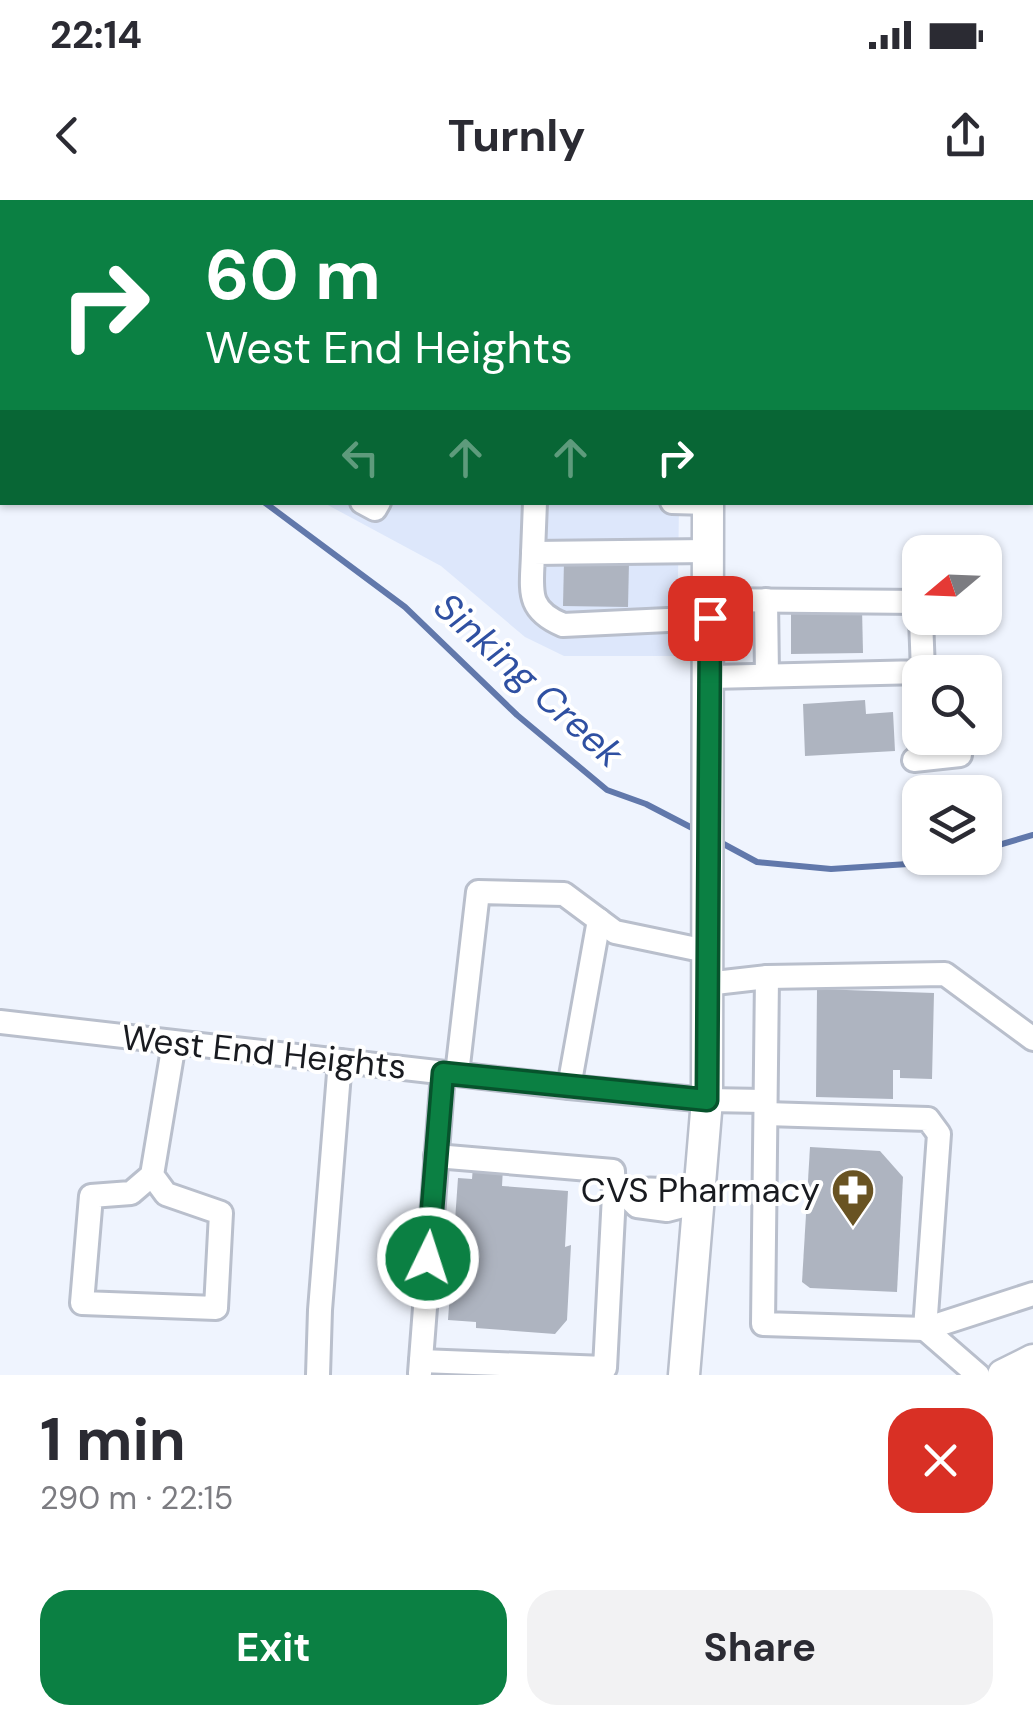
<!DOCTYPE html>
<meta charset="utf-8">
<style>
:root{--surface:#fff;--page:#f2f2f3;--text:#2b2b33;--muted:#7c7c81;--accent:#0b8043}
body{margin:0;font-family:"DM Sans",sans-serif;background:var(--page);color:var(--text);height:100vh;display:flex;flex-direction:column;font-size:38px;white-space:nowrap}
*{box-sizing:border-box;margin:0}
p{font-size:32px;color:var(--muted)}
.icon{flex:none;width:55px;height:55px;fill:none;stroke:currentColor;stroke-width:2;stroke-linecap:round;stroke-linejoin:round}
.map{position:relative;height:1175px;overflow:hidden}
.side{display:flex;flex-direction:column;background:var(--surface);flex:1}
.side>*{flex:none}
.top-card{position:absolute;left:0px;top:0px;width:1035px;height:305px;box-shadow:0 2px 8px #0004;background:#0b8043;color:#fff;overflow:hidden}
.needle{width:65px;rotate:251deg}
.buttons{position:absolute;left:902px;top:335px;display:grid;gap:20px}
.buttons a{display:grid;place-items:center;width:100px;height:100px;border-radius:20px;background:var(--surface);box-shadow:0 2px 8px #0004;font-size:50px}
.pin{position:absolute;display:grid;place-items:center;width:85px;height:85px;color:#fff;margin:-42px;border-radius:20px;box-shadow:0 5px 15px #0006}
.me{position:absolute;width:110px;margin:-55px;rotate:4deg;stroke-linejoin:round;filter:drop-shadow(0 0 8px #0008)}
.turn{display:flex;align-items:center;gap:35px;height:210px;padding:0 40px;font-size:45px}
.turn .icon{width:130px;height:130px;stroke-width:2.5}
.turn b{display:block;font-size:70px;line-height:85px}
.lanes{display:flex;align-items:center;height:95px;padding:0 40px;background:#0003;justify-content:center;gap:50px;direction:ltr}
.lanes .off{opacity:.35}
.round{display:grid;place-items:center;flex:none;width:105px;height:105px;border-radius:30px;background:var(--page)}
.overview{display:flex;align-items:center;justify-content:space-between;height:170px;padding:0 40px}
h1{font-size:60px;font-weight:700;line-height:75px}
.primary-button{display:flex;gap:20px;margin-top:auto;padding:20px 40px}
.primary-button a{flex:1;height:115px;border-radius:30px;background:var(--accent);color:#fff;font-size:40px;font-weight:700;line-height:115px;text-align:center}
.primary-button a+a{background:var(--page);color:var(--text)}
.status{display:flex;justify-content:space-between;align-items:center;height:70px;padding:0 50px;background:var(--surface);direction:ltr}
.status svg{height:28px;fill:currentColor}
header{display:flex;justify-content:space-between;align-items:center;height:130px;padding:0 40px;background:var(--surface);font-size:45px;font-weight:700}
.map>svg:first-child{display:block}
.built{fill:#dde7fb}
.lines{fill:none;stroke-linecap:round;stroke-linejoin:round}
.stream{stroke:#6178ab;stroke-width:6}
.building{fill:#aeb4c0}
.minor-casing{stroke:#b9bfcc;stroke-width:28}
.major-casing{stroke:#b9bfcc;stroke-width:35}
.minor{stroke:#fff;stroke-width:22}
.major{stroke:#fff;stroke-width:30}
.route-casing{stroke:#07532c;stroke-width:25}
.route{stroke:#0b8043;stroke-width:18}
.labels{text-anchor:middle;stroke-width:8;stroke-linejoin:round;paint-order:stroke}
.street-label{font-size:35px;fill:#191b20;stroke:#fff}
.poi-label{font-size:35px;fill:#191b20;stroke:#fff;text-anchor:end}
.water-label{font-size:38px;font-style:italic;fill:#2f50a2;stroke:#fff}
</style>
<div class="status"><b>22:14</b><svg viewBox="0 0 49 12"><path d="M0 12V9h3v3zM5 12V6h3v6zM10 12V3h3v9zM15 12V0h3v12zM26 1h20v11H26zM47 4h2v5h-2z"/></svg></div>
<header><svg class="icon" aria-label="back" viewBox="0 0 24 24"><path d="M15 5l-7 7 7 7"/></svg>Turnly<svg class="icon" aria-label="share" viewBox="0 0 24 24"><path d="M12 15V3M7 8l5-5 5 5M5 13v7h14v-7"/></svg></header>
<div class="map">
<svg width="1033" height="1175" viewBox="0 0 1033 1175">
<rect width="100%" height="100%" fill="#eff4fe"/>
<g class="built">
<path d="M14,0H522V2H15Z"/>
<path d="M324,303H679L677,456H564L525,437L441,366Z"/>
</g>
<g class="lines">
<g class="stream">
<path d="M0,102L2,110"/>
<path d="M264,302L405,407L517,515L607,590L646,604L698,631"/>
<path d="M718,641L757,662L831,669L939,662L955,658"/>
<path d="M985,649L1033,635"/>
</g>
</g>
<g class="building">
<path d="M564,361L629,362L628,407L563,406Z"/>
<path d="M862,408L863,453L791,454V409Z"/>
<path d="M865,500L866,514L893,512L895,551L805,556L803,504Z"/>
<path d="M817,789L934,793L932,879L900,878V870H893V899L816,897Z"/>
<path d="M810,947L880,951L903,977L897,1092L810,1088L802,1082Z"/>
<path d="M473,966L503,968L502,986L568,991L565,1047L571,1045L567,1120L555,1134L476,1128V1122L448,1120L458,978L472,979Z"/>
</g>
<g class="lines">
<g class="minor-casing">
<g id="minor">
<path d="M33,0L34,2"/>
<path d="M242,0V2"/>
<path d="M648,0L649,2"/>
<path d="M753,0V2"/>
<path d="M998,0V2"/>
<path d="M547,2L570,0"/>
<path d="M611,2L615,0"/>
<path d="M1032,132H1033"/>
<path d="M362,302L375,309L379,302"/>
<path d="M672,302L708,303"/>
<path d="M708,351L533,353C532,390 525,409 563,425L710,418"/>
<path d="M533,353L535,302"/>
<path d="M709,400L920,402V405"/>
<path d="M766,400L767,475"/>
<path d="M710,477L923,472L921,418"/>
<path d="M914,560L960,555L959,538"/>
<path d="M767,777L763,1124L925,1129L1033,1094"/>
<path d="M706,784L767,777L945,774L1033,839"/>
<path d="M0,822L569,887L707,900L765,901"/>
<path d="M457,874L478,692L564,694L615,732L706,751"/>
<path d="M569,887L599,720"/>
<path d="M766,914L928,919L939,934L925,1129L978,1175"/>
<path d="M436,956L613,971L614,995H626L637,1006L667,1010L698,1002"/>
<path d="M152,975L166,994L221,1013L216,1108L82,1103L91,996L131,993L152,975L174,843"/>
<path d="M626,995C650,983 675,993 698,1002"/>
<path d="M421,1161L605,1168L614,995"/>
<path d="M420,1173L443,873"/>
<path d="M318,1175L320,1110L340,861"/>
</g>
</g>
<g class="major-casing">
<g id="major">
<path d="M704,0V2"/>
<path d="M684,1175L707,900L708,302"/>
<path d="M1003,1175L1033,1160"/>
</g>
</g>
<use href="#minor" class="minor"/>
<use href="#major" class="major"/>
</g>
<g class="lines">
<g class="route-casing">
<path id="route" d="M428,1058L443,873L707,900L710,418"/>
</g>
<use href="#route" class="route"/>
</g>
<defs>
<g id="pharmacy-pin" transform="scale(2.25)"><path d="M0 17L-7.5 6A9.5 9.5 0 1 1 7.5 6Z" fill="#695322" stroke="#fff"/><path d="M-2-6h4v4h4v4h-4v4h-4v-4h-4v-4h4Z" fill="#fff"/></g>
</defs>
<g fill-rule="evenodd">
<use href="#pharmacy-pin" x="853" y="990"/>
</g>
<g class="labels">
<g class="street-label">
<text transform="translate(264 852) rotate(6)" y="12">West End Heights</text>
</g>
<g class="poi-label">
<text x="820" y="1002">CVS Pharmacy</text>
</g>
<g class="water-label">
<text transform="translate(529 480) rotate(42)" y="13">Sinking Creek</text>
</g>
</g>
</svg>
<div class="buttons">
<a><svg class="needle" viewBox="-14 -14 28 28"><path d="M0-13l5 13h-10z" fill="#e53935"/><path d="M0 13l5-13h-10z" fill="#7c7c81"/></svg></a>
<a><svg class="icon" aria-label="search" viewBox="0 0 24 24"><circle cx="10" cy="10" r="6"/><path d="M15 15l6 6"/></svg></a>
<a><svg class="icon" aria-label="layers" viewBox="0 0 24 24"><path d="M12 4l9 5-9 5-9-5zM3 14l9 5 9-5"/></svg></a>
</div>
<div class="pin" style="left:710px;top:418px;background:#d93025"><svg class="icon" aria-label="arrive" viewBox="0 0 24 24"><path d="M6 21V4h12l-3 4 3 4H6"/></svg></div>
<svg class="me" style="left:428px;top:1058px" viewBox="-20 -20 40 40"><circle r="17" fill="#0b8043" stroke="#fff" stroke-width="3"/><path d="M0-11L8 9 0 5-8 9z" fill="#fff"/></svg>
<div class="top-card">
<div class="turn"><svg class="icon" aria-label="right" viewBox="0 0 24 24"><path d="M7 20v-9h11M14 6l5 5-5 5"/></svg><div><b>60 m</b>West End Heights</div></div>
<div class="lanes"><svg class="icon off" aria-label="left" viewBox="0 0 24 24"><path d="M17 20v-9H6M10 6l-5 5 5 5"/></svg><svg class="icon off" aria-label="ahead" viewBox="0 0 24 24"><path d="M12 20V5M6 11l6-6 6 6"/></svg><svg class="icon off" aria-label="ahead" viewBox="0 0 24 24"><path d="M12 20V5M6 11l6-6 6 6"/></svg><svg class="icon" aria-label="right" viewBox="0 0 24 24"><path d="M7 20v-9h11M14 6l5 5-5 5"/></svg></div>
</div>
</div>
<section class="side">
<div class="overview"><div><h1>1 min</h1><p>290 m · 22:15</p></div><a class="round" style="background:#d93025;color:#fff"><svg class="icon" aria-label="close" viewBox="0 0 24 24"><path d="M6 6l12 12M18 6L6 18"/></svg></a></div>
<div class="primary-button"><a>Exit</a><a>Share</a></div>
</section>
